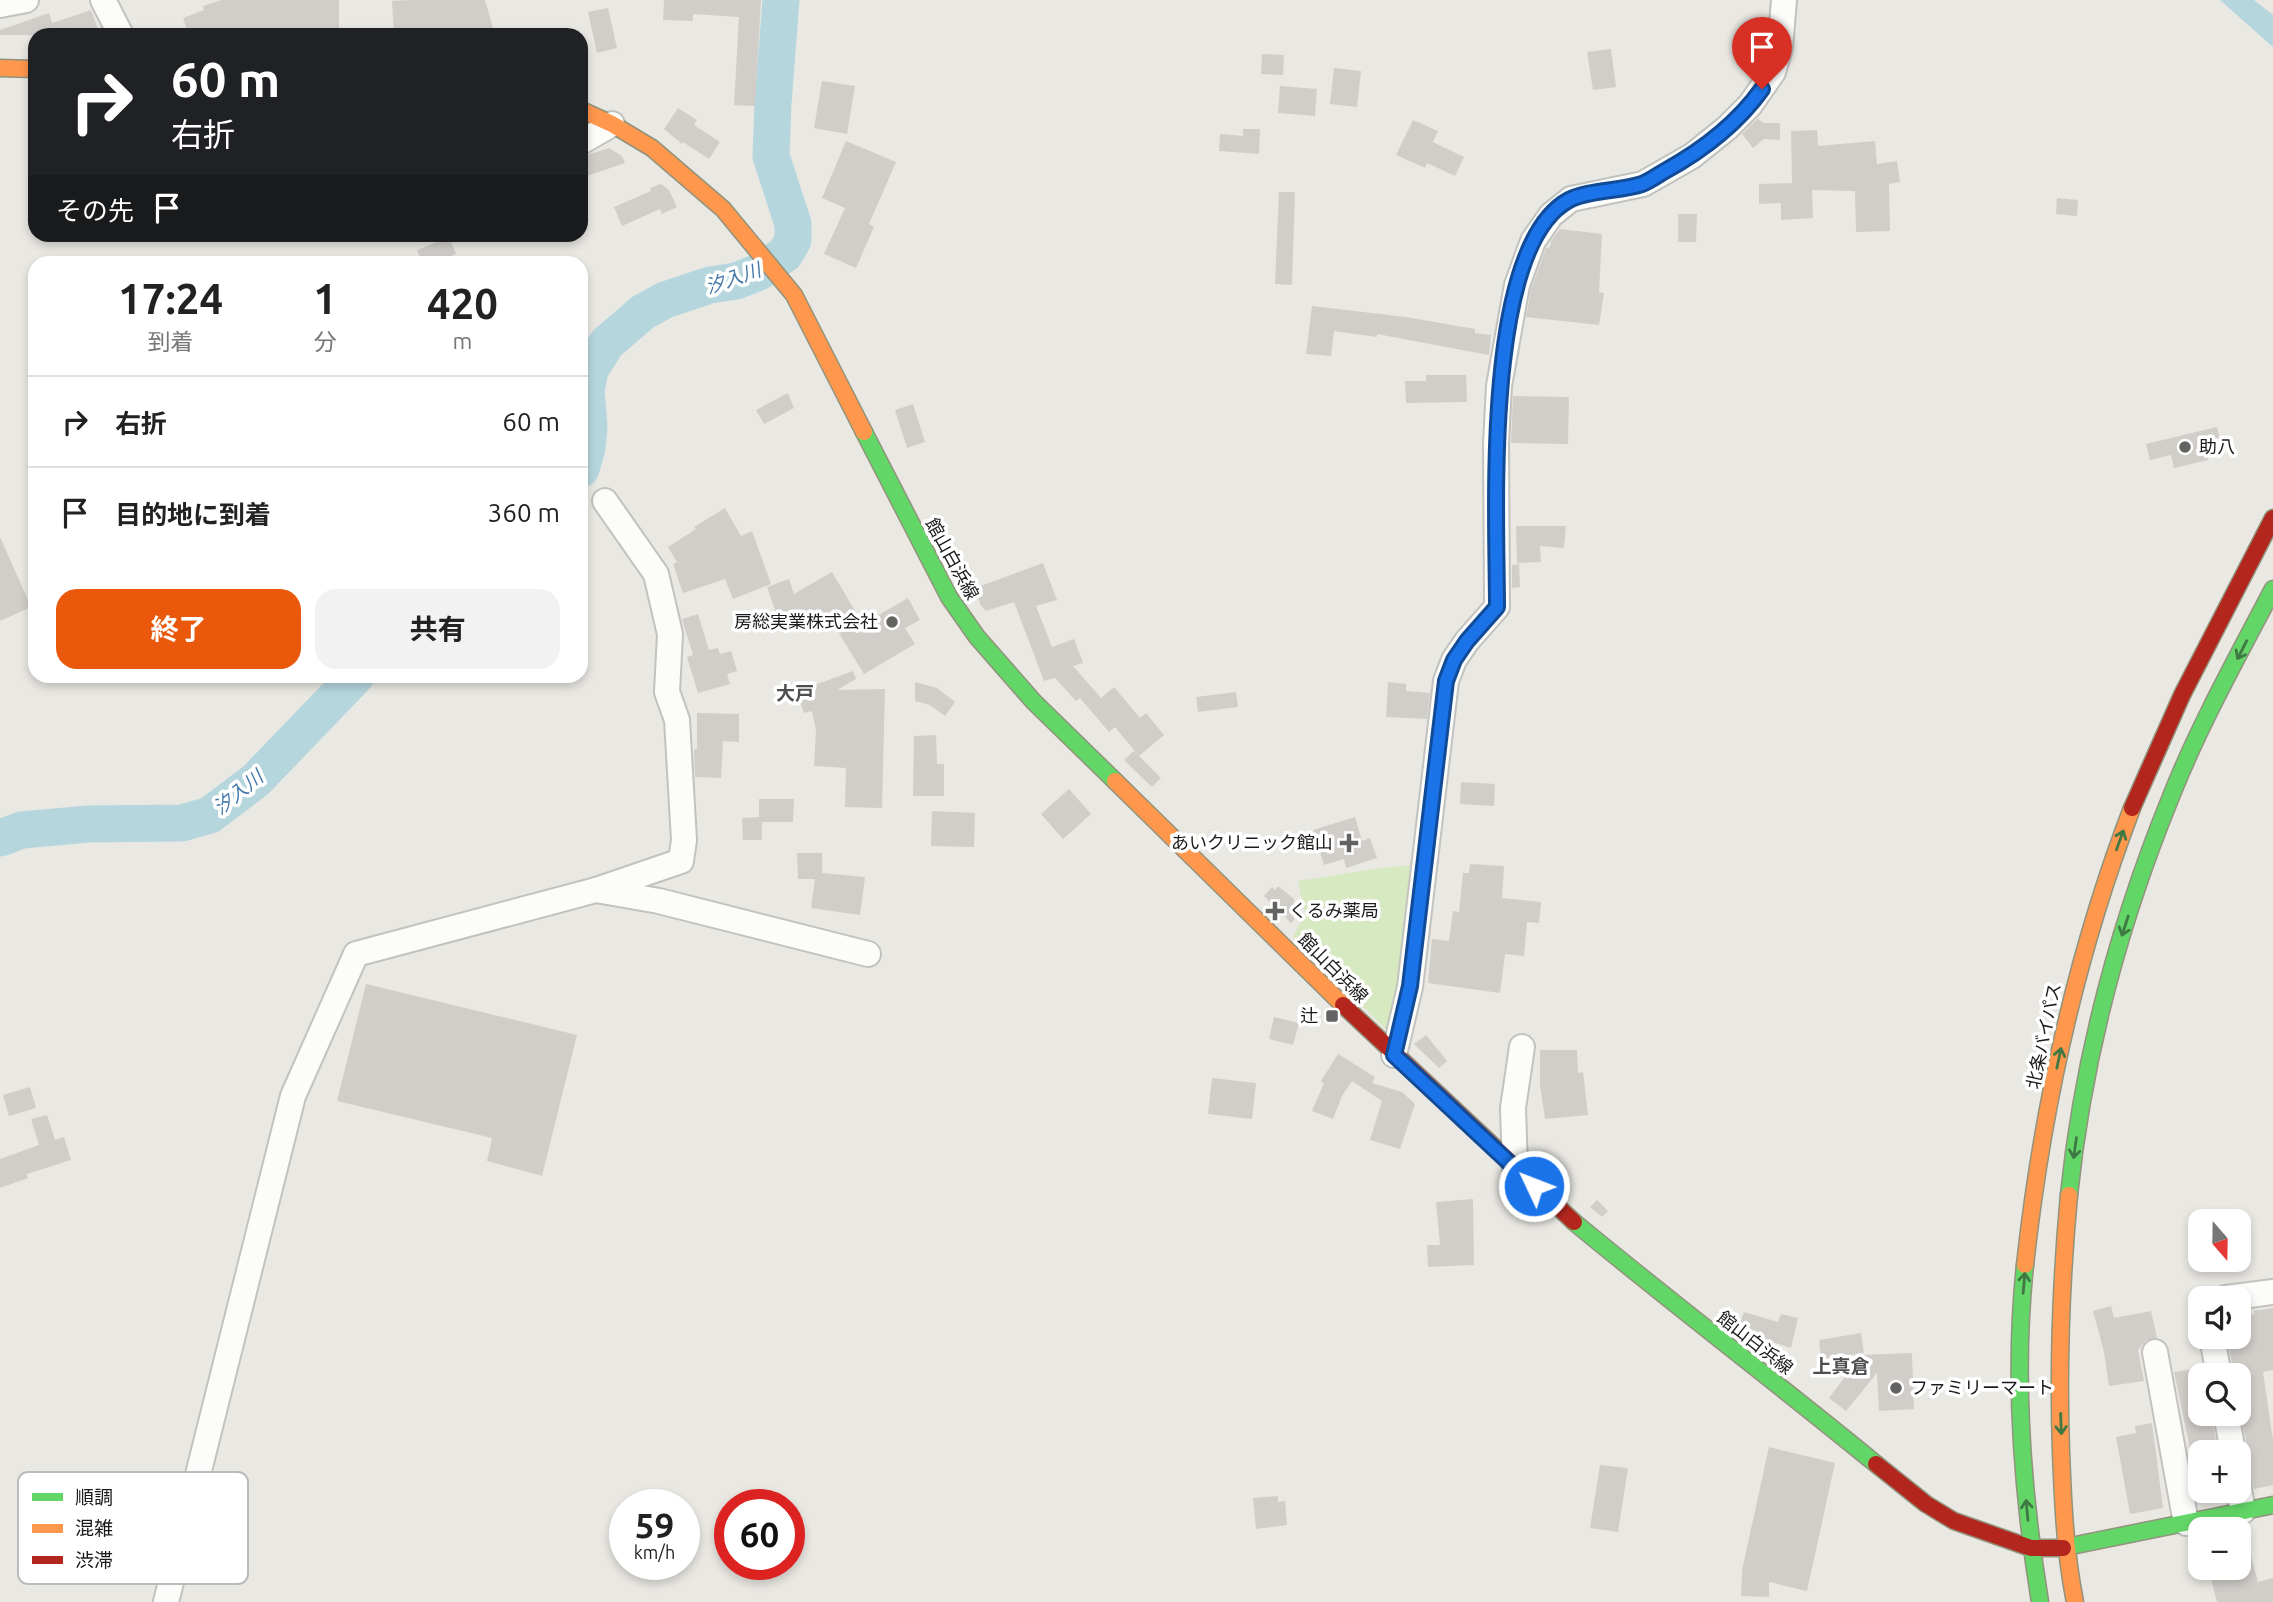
<!DOCTYPE html>
<html lang="ja">
<meta charset="utf-8">
<style>
:root{--surface:#fff;--page:#f2f2f2;--text:#222;--muted:#767676;--line:#e0e0e0;--accent:#ea580c}
body{margin:0;font-family:Ubuntu,"Noto Sans JP",sans-serif;background:var(--page);color:var(--text);height:100vh;display:flex;flex-direction:column;font-size:26px;white-space:nowrap}
*{box-sizing:border-box;margin:0}
p{font-size:23px;color:var(--muted)}
.icon{flex:none;width:38px;height:38px;fill:none;stroke:currentColor;stroke-width:2;stroke-linecap:round;stroke-linejoin:round}
.map{position:relative;flex:1;overflow:hidden}
.panel{position:absolute;left:28px;top:256px;width:560px;height:427px;display:flex;flex-direction:column;background:var(--surface);border-radius:21px;box-shadow:0 4px 10px #0003}
.panel>*{flex:none}
.top-card{position:absolute;left:28px;top:28px;width:560px;height:214px;border-radius:21px;box-shadow:0 4px 10px #0003;background:#202124;color:#fff;overflow:hidden}
.needle{width:46px;rotate:160deg}
.buttons{position:absolute;left:2188px;top:1209px;display:grid;gap:14px}
.buttons a{display:grid;place-items:center;width:63px;height:63px;border-radius:14px;background:var(--surface);box-shadow:0 4px 10px #0003;font-size:35px}
.speed{position:absolute;left:609px;top:1489px;display:flex;gap:14px;font-size:35px;font-weight:700;text-align:center}
.speed>*{display:grid;place-content:center;width:91px;height:91px;border-radius:50%;background:var(--surface);box-shadow:0 4px 10px #0003;line-height:1}
.speed small{font-size:18px;font-weight:400}
.speed .limit{border:10px solid #d22;background:#fff;color:#111}
.pin{position:absolute;display:grid;place-items:center;width:60px;height:60px;color:#fff;margin:-72px -30px;border-radius:50% 50% 50% 0;rotate:-45deg;box-shadow:0 0 7px #0007}
.pin .icon{rotate:45deg}
.me{position:absolute;width:77px;margin:-38px;rotate:313deg;stroke-linejoin:round;filter:drop-shadow(0 0 5px #0008)}
.turn{display:flex;align-items:center;gap:24px;height:147px;padding:0 28px;font-size:32px}
.turn .icon{width:91px;height:91px;stroke-width:2.5}
.turn b{display:block;font-size:49px;line-height:60px}
.then{display:flex;align-items:center;height:66px;padding:0 28px;background:#0003;gap:14px;font-size:26px}
.eta{display:flex;justify-content:space-evenly;align-items:center;height:119px;text-align:center}
.eta b{font-size:42px;font-weight:700;line-height:49px}
.primary-button{display:flex;gap:14px;margin-top:auto;padding:14px 28px}
.primary-button a{flex:1;height:80px;border-radius:21px;background:var(--accent);color:#fff;font-size:28px;font-weight:700;line-height:80px;text-align:center}
.primary-button a+a{background:var(--page);color:var(--text)}
ul{padding:0;list-style:none}
li{display:flex;align-items:center;gap:21px;height:91px;padding:0 28px;border-top:2px solid var(--line)}
li div{flex:1}
li b{display:block;font-size:26px}
li em{font-style:normal}
.map>svg:first-child{display:block}
.grass{fill:#d6e9c0}
.water{fill:#b6d6de}
.lines{fill:none;stroke-linecap:round;stroke-linejoin:round}
.river{stroke:#b6d6de;stroke-width:37}
.building{fill:#d1ceca}
.street-casing{stroke:#c2c2bf;stroke-width:28}
.fast-casing{stroke:#91937c;stroke-width:19}
.slow-casing{stroke:#91937c;stroke-width:19}
.jam-casing{stroke:#91937c;stroke-width:19}
.street{stroke:#fcfcfb;stroke-width:24}
.fast{stroke:#63d668;stroke-width:16}
.slow{stroke:#ff974d;stroke-width:16}
.jam{stroke:#b3261e;stroke-width:16}
.oneway{stroke:#3f7842}
.route-casing{stroke:#114b97;stroke-width:18}
.route{stroke:#1a73e8;stroke-width:12}
.poi-dot{fill:#636361;stroke:#fff;stroke-width:2.5}
.labels{text-anchor:middle;stroke-width:7;stroke-linejoin:round;paint-order:stroke}
.poi-label{font-size:18px;fill:#1b1b1b;stroke:#fff;text-anchor:start}
.street-label{font-size:18px;fill:#1b1b1b;stroke:#fff}
.water-label{font-size:19px;font-style:italic;fill:#4779ab;stroke:#fff}
.neighbourhood-label{font-size:19px;font-weight:bold;fill:#4e4e4e;stroke:#fff}
.key{fill:#fff;stroke:#bbb;stroke-width:2}
.key-label{font-size:19px;fill:#1b1b1b}
</style>
<div class="map">
<svg width="2273" height="1602" viewBox="0 0 2273 1602">
<rect width="100%" height="100%" fill="#eae8e3"/>
<path class="grass" d="M1415,865L1410,922L1389,1032L1293,937L1305,913L1298,881L1381,868Z"/>
<path class="water" d="M2220,0H2254L2273,15V47Z"/>
<g class="lines">
<g class="river">
<path d="M581,469L587,448L589,426L586,391L590,370L607,343L643,312L665,300L710,285L736,281L759,272L785,254L793,240V224L771,156L773,103L781,0"/>
<path d="M0,838L22,830L88,824L182,823L210,815L256,780L356,676"/>
</g>
</g>
<g class="building">
<path d="M221,0H339V32H297V35H189L183,18L204,10L203,6Z"/>
<path d="M411,0H485L495,35H394L392,1Z"/>
<path d="M664,0H761L755,106L734,105L739,17L693,14V21L663,20Z"/>
<path d="M608,8L617,48L597,53L588,12Z"/>
<path d="M91,10L100,35H0V30L49,13L52,23Z"/>
<path d="M1611,49L1616,87L1593,90L1587,52Z"/>
<path d="M1262,54L1284,55L1283,75L1261,74Z"/>
<path d="M1334,68L1361,71L1357,107L1330,104Z"/>
<path d="M822,81L855,86L847,134L814,128Z"/>
<path d="M1280,86L1317,89L1315,116L1278,113Z"/>
<path d="M678,108L697,120L694,125L720,142L709,159L683,142L682,144L664,129Z"/>
<path d="M1758,118L1763,123H1780V140L1764,139L1753,148L1742,134Z"/>
<path d="M1413,120L1438,131L1433,142L1464,157L1455,176L1427,163L1425,168L1396,155Z"/>
<path d="M1243,129H1260L1259,154L1219,151L1220,134L1243,136Z"/>
<path d="M1817,130L1818,146L1875,141L1877,164L1897,161L1900,182L1889,184L1890,231L1856,232L1855,191L1812,190L1813,218L1781,220V203L1759,204V184L1792,183L1791,131Z"/>
<path d="M846,141L896,162L869,224L874,227L856,268L824,254L845,208L822,198Z"/>
<path d="M609,148L622,156L625,163L581,178V157Z"/>
<path d="M661,184L669,190L677,207L662,214L660,209L622,226L614,207L651,191L650,188Z"/>
<path d="M1279,192H1295L1292,285L1275,284Z"/>
<path d="M2057,198L2078,200L2077,216L2056,214Z"/>
<path d="M1678,214H1697L1696,242H1678Z"/>
<path d="M1560,229L1602,234L1599,292L1604,293L1599,325L1526,317L1531,289L1546,248L1550,247L1551,241Z"/>
<path d="M449,237L456,254L436,262H422L417,250Z"/>
<path d="M1312,306L1406,317L1475,329V333L1491,335L1489,355L1377,334V337L1334,331L1331,356L1306,354Z"/>
<path d="M1426,375H1466L1467,402L1406,403L1405,381H1426Z"/>
<path d="M788,393L794,408L764,424L756,410Z"/>
<path d="M1513,396L1569,397L1568,444L1511,443Z"/>
<path d="M913,404L925,442L907,448L895,410Z"/>
<path d="M2217,427L2223,450L2207,454L2208,460L2174,468L2171,455L2150,460L2146,444Z"/>
<path d="M725,508L741,536L752,531L771,584L733,599L725,579L683,593L673,564L677,562L668,547L696,529L694,527Z"/>
<path d="M1516,526H1566L1564,548L1540,546L1541,562L1517,563Z"/>
<path d="M0,537L31,607L0,621Z"/>
<path d="M1043,563L1057,600L1036,606L1052,647L1074,639L1083,663L1073,666L1101,698L1114,687L1140,718L1146,713L1164,735L1139,756L1115,727L1109,732L1080,698L1076,701L1055,678L1044,681L1014,602L986,611L980,604L975,588Z"/>
<path d="M1519,564L1520,587L1512,588V565Z"/>
<path d="M832,572L863,624L908,598L920,620L905,628L915,644L864,674L827,614L782,630L767,587L789,579L794,594Z"/>
<path d="M698,614L709,650L718,648L720,654L731,651L737,671L727,674L730,684L698,693L687,657L693,655L682,619Z"/>
<path d="M853,671L856,679L837,690L885,689L882,808L845,807L846,768L814,766L816,730L812,711L804,713L798,696L805,693L804,689Z"/>
<path d="M915,682L937,688L955,702L945,716L930,705L915,701Z"/>
<path d="M1388,682L1406,684V691L1430,693L1427,719L1386,717Z"/>
<path d="M1236,692L1238,707L1198,712L1196,697Z"/>
<path d="M697,713L739,714V742L723,741L721,778L695,777L694,749H697Z"/>
<path d="M936,735L937,764H944V796H913L914,736Z"/>
<path d="M1134,751L1161,778L1152,787L1124,760Z"/>
<path d="M1461,782L1495,784L1494,806L1460,804Z"/>
<path d="M1069,789L1091,814L1063,839L1041,814Z"/>
<path d="M759,799H794L793,822H762V840H743L742,818L759,817Z"/>
<path d="M932,811L975,813L974,847L931,846Z"/>
<path d="M1355,817L1362,841L1370,838L1377,858L1346,868L1344,859L1324,865L1313,830Z"/>
<path d="M797,853H822V873L865,877L860,915L811,908L815,879H798Z"/>
<path d="M1470,864L1504,866L1502,898L1541,902L1539,923L1527,922L1524,956L1505,954L1500,993L1428,983L1432,939L1449,941L1453,911L1459,912L1463,873H1469Z"/>
<path d="M1278,886L1294,899V920L1291,923L1264,896L1272,887L1275,890Z"/>
<path d="M366,984L577,1035L542,1176L487,1161L492,1138L337,1101Z"/>
<path d="M1274,1017L1299,1023L1293,1045L1269,1039Z"/>
<path d="M1426,1035L1447,1061L1439,1068L1414,1044Z"/>
<path d="M1540,1050H1577L1578,1073L1583,1072L1588,1115L1545,1119L1540,1085Z"/>
<path d="M1338,1054L1375,1077L1372,1083L1402,1092L1415,1104L1400,1149L1370,1140L1382,1101L1352,1081L1342,1096L1333,1119L1312,1111L1324,1083L1321,1081Z"/>
<path d="M1212,1078L1256,1083L1252,1119L1208,1114Z"/>
<path d="M30,1087L36,1108L9,1116L3,1095Z"/>
<path d="M47,1115L55,1140L64,1137L71,1160L27,1174L28,1178L0,1188V1159L39,1145L31,1119Z"/>
<path d="M1473,1199L1474,1265L1428,1267L1427,1245H1440L1436,1202Z"/>
<path d="M1597,1200L1608,1211L1602,1217L1590,1207Z"/>
<path d="M2111,1306L2114,1318L2151,1311L2157,1338L2146,1340L2138,1350L2144,1381L2109,1386L2104,1352L2093,1311Z"/>
<path d="M2273,1308V1370L2263,1372L2273,1440V1485L2254,1489L2246,1459L2248,1449L2238,1406V1376H2234L2227,1337H2238V1317L2255,1314L2254,1311Z"/>
<path d="M1744,1312L1778,1322L1781,1314L1798,1318L1791,1348L1751,1335L1739,1326Z"/>
<path d="M1861,1333L1864,1353L1821,1359L1819,1340Z"/>
<path d="M1912,1353L1914,1409L1879,1411L1877,1373L1846,1411L1829,1398L1862,1355Z"/>
<path d="M2196,1369L2200,1385V1414H2211L2218,1452H2200V1457L2192,1458L2174,1372Z"/>
<path d="M2152,1423L2163,1508L2130,1514L2116,1437L2136,1433L2135,1426Z"/>
<path d="M1769,1447L1835,1463L1807,1591L1769,1582V1597L1741,1596L1742,1570Z"/>
<path d="M1600,1465L1628,1468L1618,1532L1590,1528Z"/>
<path d="M1278,1496V1502L1285,1501L1287,1525L1256,1529L1253,1498Z"/>
<path d="M2244,1530L2258,1582L2273,1578V1602H2217L2208,1568H2238V1532Z"/>
</g>
<g class="lines">
<g class="street-casing">
<g id="street">
<path d="M103,0L121,35"/>
<path d="M0,5L26,0"/>
<path d="M581,142L612,124"/>
<path d="M596,890L681,861L684,840L677,720L667,692L670,634L656,574L605,501"/>
<path d="M1394,1055L1410,987L1446,681L1454,660L1467,641L1497,607L1496,444L1499,386L1517,285L1533,241L1551,215L1571,199L1643,184L1692,156L1727,128L1750,105L1773,72L1780,47L1784,0"/>
<path d="M1515,1169L1513,1108L1522,1047"/>
<path d="M2226,1298L2273,1292"/>
<path d="M2212,1337L2219,1376"/>
<path d="M2155,1352L2186,1523"/>
<path d="M2226,1414L2233,1452"/>
<path d="M2238,1484L2243,1511"/>
<path d="M166,1602L293,1096L356,954L596,890L659,901L868,954"/>
</g>
</g>
<g class="fast-casing">
<g id="fast">
<path d="M864,432L949,597L977,637L1034,702L1115,781"/>
<path d="M2069,1195C2083,1058 2120,921 2172,794C2200,724 2238,656 2273,589"/>
<path d="M1574,1222C1673,1304 1776,1382 1876,1464"/>
<path d="M2025,1265C2013,1377 2022,1491 2040,1602"/>
<path d="M2066,1547L2273,1505"/>
</g>
</g>
<g class="slow-casing">
<g id="slow">
<path d="M0,68L35,69"/>
<path d="M581,110L612,124L652,148L723,209L794,295L864,432"/>
<path d="M1115,781L1343,1005"/>
<path d="M2069,1195C2061,1281 2058,1366 2061,1452C2063,1503 2065,1552 2075,1602"/>
<path d="M2025,1265C2042,1109 2076,955 2132,808"/>
</g>
</g>
<g class="jam-casing">
<g id="jam">
<path d="M2132,808L2182,695L2273,518"/>
<path d="M1343,1005L1574,1222"/>
<path d="M1876,1464L1926,1504L1954,1521L2031,1548H2063"/>
</g>
</g>
<use href="#street" class="street"/>
<use href="#fast" class="fast"/>
<use href="#slow" class="slow"/>
<use href="#jam" class="jam"/>
</g>
<defs><path id="oneway-shaft" d="M-6 0H5M1.5-3L5.5 0L1.5 3" fill="none" stroke-width="1.6" stroke-linecap="round" stroke-linejoin="round" transform="scale(1.75)"/></defs>
<g class="oneway">
<use href="#oneway-shaft" transform="translate(2242 650) rotate(117)"/>
<use href="#oneway-shaft" transform="translate(2120 840) rotate(-70)"/>
<use href="#oneway-shaft" transform="translate(2125 926) rotate(108)"/>
<use href="#oneway-shaft" transform="translate(2059 1058) rotate(-78)"/>
<use href="#oneway-shaft" transform="translate(2075 1148) rotate(98)"/>
<use href="#oneway-shaft" transform="translate(2024 1283) rotate(-85)"/>
<use href="#oneway-shaft" transform="translate(2061 1424) rotate(88)"/>
<use href="#oneway-shaft" transform="translate(2027 1510) rotate(-95)"/>
</g>
<g class="lines">
<g class="route-casing">
<path id="route" d="M1534,1186L1394,1055L1410,986L1446,681L1454,660L1467,641L1497,607C1497,518 1482,247 1569,200C1587,190 1622,191 1642,184C1650,181 1658,175 1665,171C1703,150 1737,124 1762,89"/>
</g>
<use href="#route" class="route"/>
</g>
<g class="poi-dot">
<circle cx="2185" cy="447" r="7"/>
<circle cx="892" cy="622" r="7"/>
<path d="M1345.5 832.5h7v7h7v7h-7v7h-7v-7h-7v-7h7z"/>
<path d="M1271.5 900.5h7v7h7v7h-7v7h-7v-7h-7v-7h7z"/>
<rect x="1325" y="1009" width="14" height="14" rx="3.5"/>
<circle cx="1896" cy="1388" r="7"/>
</g>
<g class="labels">
<g class="poi-label">
<text x="2199" y="453">助八</text>
<text x="878" y="628" text-anchor="end">房総実業株式会社</text>
<text x="1333" y="849" text-anchor="end">あいクリニック館山</text>
<text x="1289" y="917">くるみ薬局</text>
<text x="1318" y="1022" text-anchor="end">辻</text>
<text x="1910" y="1394">ファミリーマート</text>
</g>
<g class="street-label">
<text transform="translate(952 559) rotate(61)" y="6">館山白浜線</text>
<text transform="translate(1333 968) rotate(45)" y="6">館山白浜線</text>
<text transform="translate(2044 1036) rotate(-78)" y="6">北条バイパス</text>
<text transform="translate(1755 1343) rotate(38)" y="6">館山白浜線</text>
</g>
<g class="water-label">
<text transform="translate(733 278) rotate(-19)" y="7">汐入川</text>
<text transform="translate(238 792) rotate(-39)" y="7">汐入川</text>
</g>
<g class="neighbourhood-label">
<text x="795" y="700">大戸</text>
<text x="1841" y="1373">上真倉</text>
</g>
</g>
<rect x="18" y="1472" width="230" height="112" rx="10" class="key"/>
<rect x="32" y="1493" width="31" height="8" fill="#63d668"/>
<rect x="32" y="1524" width="31" height="9" fill="#ff974d"/>
<rect x="32" y="1556" width="31" height="8" fill="#b3261e"/>
<g class="key-label">
<text x="75" y="1504">順調</text>
<text x="75" y="1535">混雑</text>
<text x="75" y="1567">渋滞</text>
</g>
</svg>
<div class="buttons">
<a><svg class="needle" viewBox="-14 -14 28 28"><path d="M0-13l5 13h-10z" fill="#e53935"/><path d="M0 13l5-13h-10z" fill="#767676"/></svg></a>
<a><svg class="icon" aria-label="sound" viewBox="0 0 24 24"><path d="M4 9h4l5-4v14l-5-4H4zM17 9q2 3 0 6"/></svg></a>
<a><svg class="icon" aria-label="search" viewBox="0 0 24 24"><circle cx="10" cy="10" r="6"/><path d="M15 15l6 6"/></svg></a>
<a>+</a>
<a>−</a>
</div>
<div class="speed"><div>59<small>km/h</small></div><div class="limit">60</div></div>
<div class="pin" style="left:1762px;top:89px;background:#d93025"><svg class="icon" aria-label="arrive" viewBox="0 0 24 24"><path d="M6 21V4h12l-3 4 3 4H6"/></svg></div>
<svg class="me" style="left:1534px;top:1186px" viewBox="-20 -20 40 40"><circle r="17" fill="#1a73e8" stroke="#fff" stroke-width="3"/><path d="M0-11L8 9 0 5-8 9z" fill="#fff"/></svg>
<div class="top-card">
<div class="turn"><svg class="icon" aria-label="right" viewBox="0 0 24 24"><path d="M7 20v-9h11M14 6l5 5-5 5"/></svg><div><b>60 m</b>右折</div></div>
<div class="then">その先<svg class="icon" aria-label="arrive" viewBox="0 0 24 24"><path d="M6 21V4h12l-3 4 3 4H6"/></svg></div>
</div>
<section class="panel">
<div class="eta">
<div><b>17:24</b><p>到着</p></div>
<div><b>1</b><p>分</p></div>
<div><b>420</b><p>m</p></div>
</div>
<ul>
<li><svg class="icon" aria-label="right" viewBox="0 0 24 24"><path d="M7 20v-9h11M14 6l5 5-5 5"/></svg><div><b>右折</b></div><em>60 m</em></li>
<li><svg class="icon" aria-label="arrive" viewBox="0 0 24 24"><path d="M6 21V4h12l-3 4 3 4H6"/></svg><div><b>目的地に到着</b></div><em>360 m</em></li>
</ul>
<div class="primary-button"><a>終了</a><a>共有</a></div>
</section>
</div>
